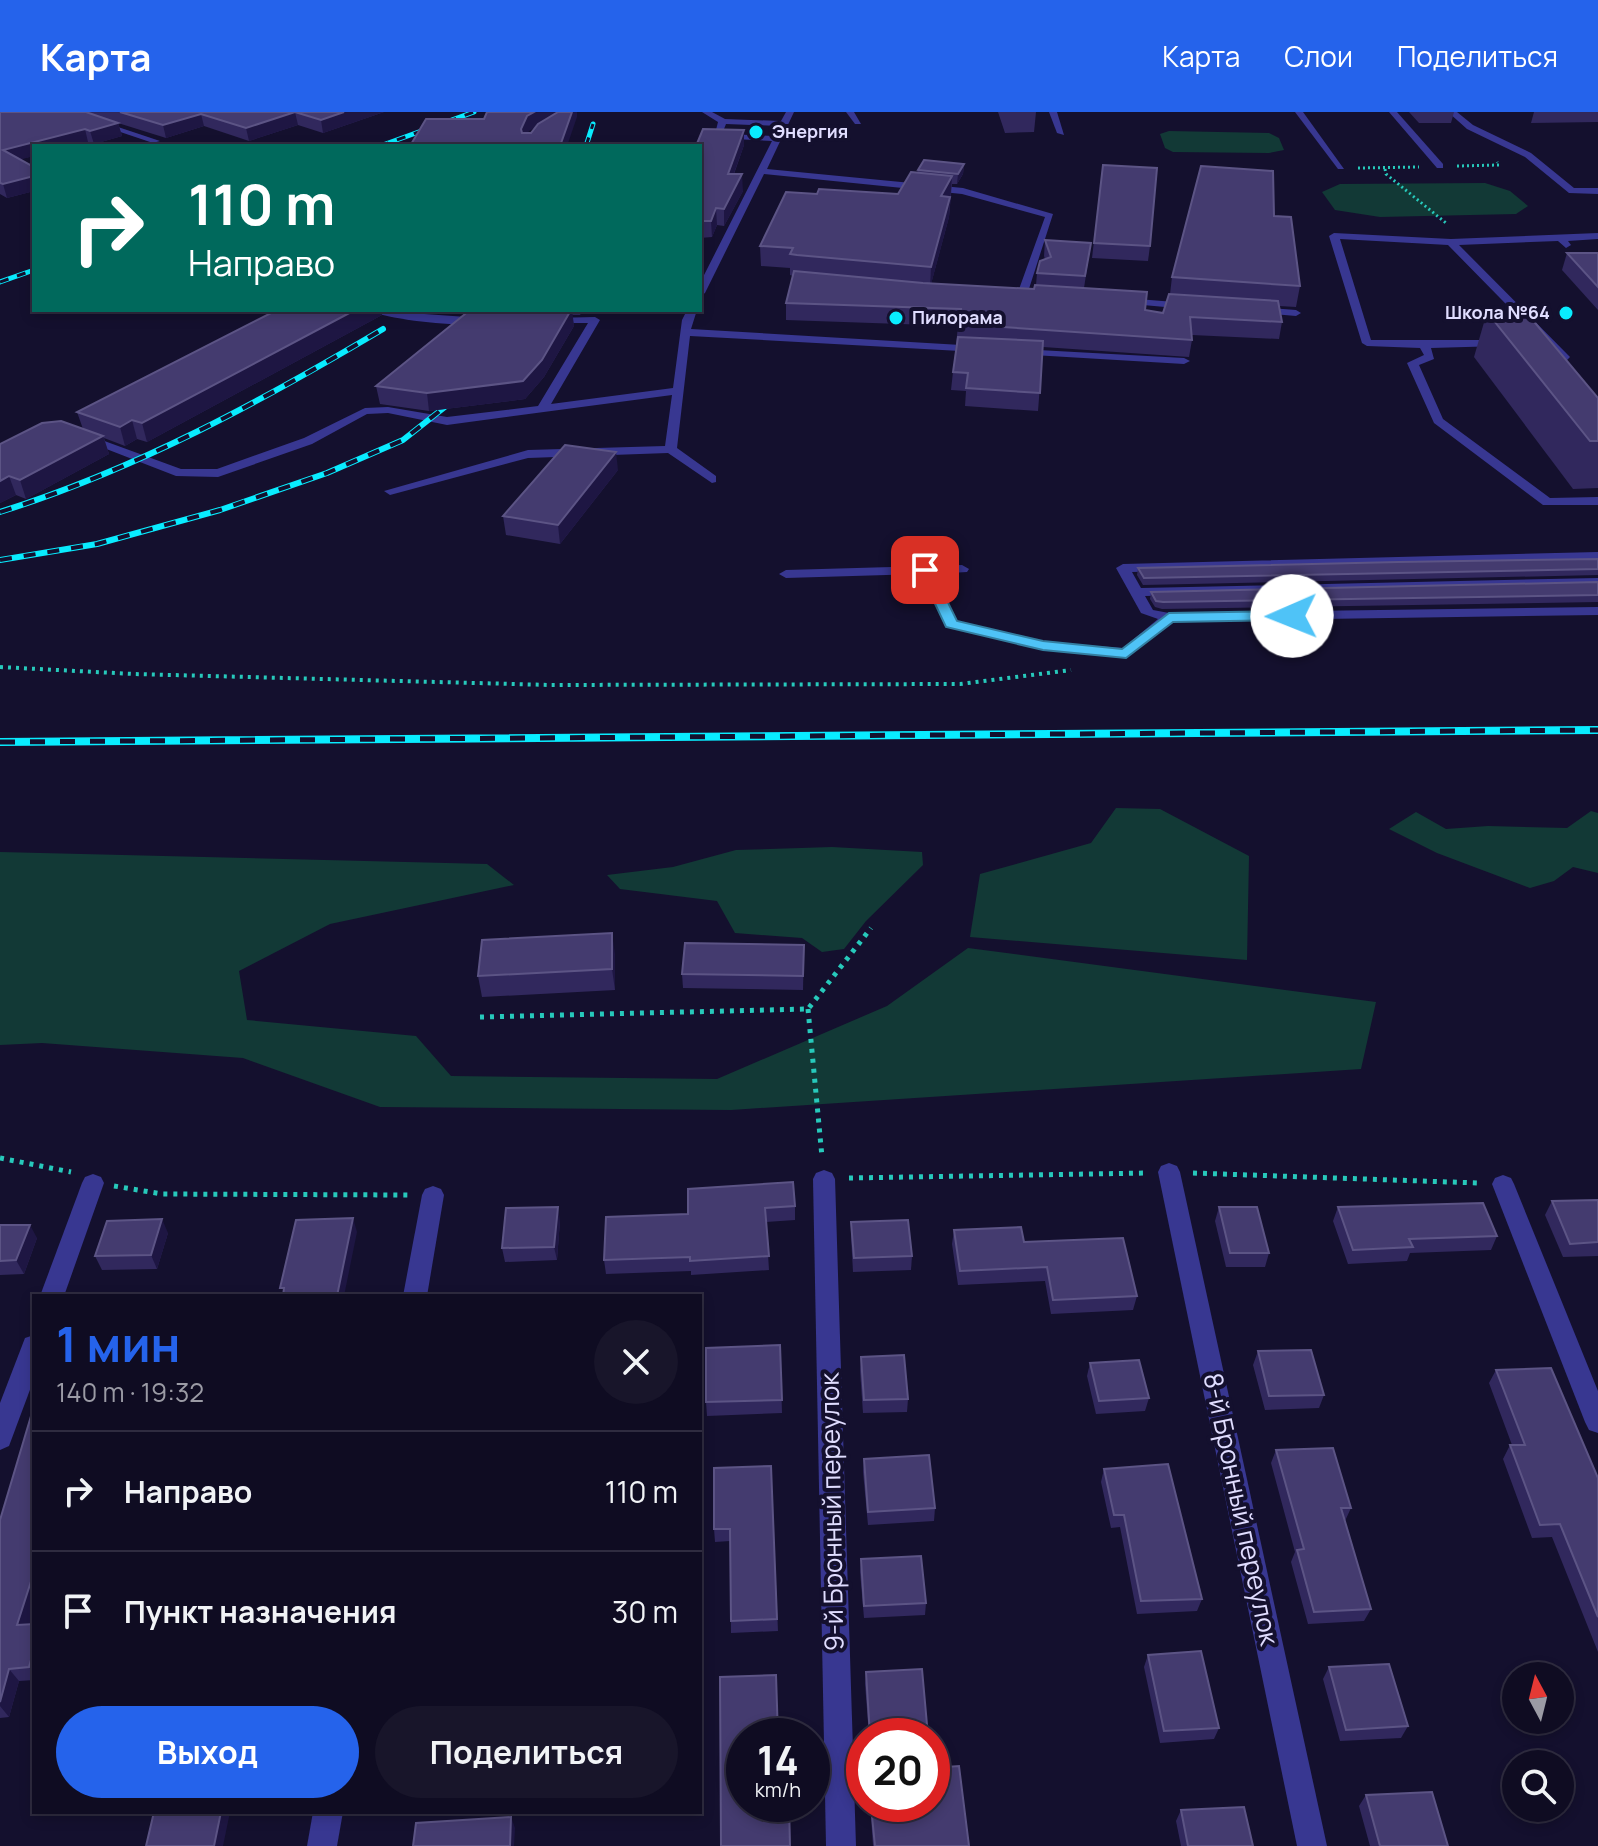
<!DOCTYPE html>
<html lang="ru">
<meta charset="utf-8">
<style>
:root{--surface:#0f0c22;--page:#18152a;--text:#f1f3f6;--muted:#9b9ba5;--line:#2f2c40;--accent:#2563eb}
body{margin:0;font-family:Manrope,sans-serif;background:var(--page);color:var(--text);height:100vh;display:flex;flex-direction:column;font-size:30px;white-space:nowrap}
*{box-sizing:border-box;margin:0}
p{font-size:26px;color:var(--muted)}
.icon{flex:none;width:44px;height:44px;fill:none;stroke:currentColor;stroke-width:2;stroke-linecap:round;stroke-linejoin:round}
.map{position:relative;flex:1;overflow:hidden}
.side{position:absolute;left:32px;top:1182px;width:670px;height:520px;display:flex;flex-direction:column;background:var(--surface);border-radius:0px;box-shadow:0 4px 12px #0003,0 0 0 2px var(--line)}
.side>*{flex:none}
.banner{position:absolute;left:32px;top:32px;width:670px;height:168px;border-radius:0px;box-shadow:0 4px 12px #0003,0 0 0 2px var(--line);background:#00695c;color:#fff;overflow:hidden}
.needle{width:52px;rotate:353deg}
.fabs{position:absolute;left:1502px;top:1550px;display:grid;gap:16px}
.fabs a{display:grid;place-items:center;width:72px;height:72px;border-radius:50%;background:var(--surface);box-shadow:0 4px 12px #0003,0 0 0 2px var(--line);font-size:40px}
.speed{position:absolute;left:726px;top:1606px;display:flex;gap:16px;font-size:40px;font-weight:700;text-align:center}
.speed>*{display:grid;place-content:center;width:104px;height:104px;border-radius:50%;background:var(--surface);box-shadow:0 4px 12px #0003,0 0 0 2px var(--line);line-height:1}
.speed small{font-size:20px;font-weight:400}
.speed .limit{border:12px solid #d22;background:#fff;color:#111}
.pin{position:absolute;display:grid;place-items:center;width:68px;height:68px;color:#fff;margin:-34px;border-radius:16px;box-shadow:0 4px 12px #0006}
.me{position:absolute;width:88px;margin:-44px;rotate:269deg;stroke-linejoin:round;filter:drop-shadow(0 0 6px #0008)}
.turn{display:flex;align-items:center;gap:28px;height:168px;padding:0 24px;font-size:36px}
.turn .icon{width:104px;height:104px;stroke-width:2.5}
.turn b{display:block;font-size:56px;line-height:68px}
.round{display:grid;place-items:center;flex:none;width:84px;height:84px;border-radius:42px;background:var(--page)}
.summary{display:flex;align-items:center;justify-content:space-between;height:136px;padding:0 24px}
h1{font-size:48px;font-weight:700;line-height:60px;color:var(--accent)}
.button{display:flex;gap:16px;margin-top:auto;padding:16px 24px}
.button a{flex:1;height:92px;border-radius:48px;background:var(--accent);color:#fff;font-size:32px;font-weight:700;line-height:92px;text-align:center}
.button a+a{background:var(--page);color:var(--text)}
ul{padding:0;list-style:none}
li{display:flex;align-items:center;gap:24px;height:120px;padding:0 24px;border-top:2px solid var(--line)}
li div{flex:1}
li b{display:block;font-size:30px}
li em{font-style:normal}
header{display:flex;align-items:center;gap:48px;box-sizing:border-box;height:112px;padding:0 40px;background:var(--accent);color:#fff}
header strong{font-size:38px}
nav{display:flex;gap:44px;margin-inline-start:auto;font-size:28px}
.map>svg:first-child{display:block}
.green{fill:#123936}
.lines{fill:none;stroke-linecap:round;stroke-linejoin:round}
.path-far2{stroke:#27c9bb;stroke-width:3;stroke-dasharray:2 3;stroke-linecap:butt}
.path-far1{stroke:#27c9bb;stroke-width:4;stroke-dasharray:3 5;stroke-linecap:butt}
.path{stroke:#27c9bb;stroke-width:5;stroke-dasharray:4 6;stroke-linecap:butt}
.service{fill:#383791;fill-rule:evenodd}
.minor{fill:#383791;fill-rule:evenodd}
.rail-far2-casing{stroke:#09ecff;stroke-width:5}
.rail-far1-casing{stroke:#09ecff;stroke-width:6}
.rail-casing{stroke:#09ecff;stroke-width:8}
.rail-far2{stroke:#14102e;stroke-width:3;stroke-dasharray:9;stroke-linecap:butt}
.rail-far1{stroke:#14102e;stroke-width:4;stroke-dasharray:12;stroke-linecap:butt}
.rail{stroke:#14102e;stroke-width:5;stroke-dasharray:15;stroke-linecap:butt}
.wall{fill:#31285d}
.shaded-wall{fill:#1e1643}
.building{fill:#443b6f;stroke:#5c5485;stroke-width:2}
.route{fill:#4fc3f7;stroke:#337fa1;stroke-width:2}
.poi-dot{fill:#09ecff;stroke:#14102e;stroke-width:3}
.labels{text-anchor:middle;stroke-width:8;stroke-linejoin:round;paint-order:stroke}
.far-poi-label{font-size:18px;font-weight:bold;fill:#e0ddff;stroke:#14102e;text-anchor:start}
.near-street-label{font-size:26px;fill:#e0ddff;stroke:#14102e}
</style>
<header>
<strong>Карта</strong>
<nav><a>Карта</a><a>Слои</a><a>Поделиться</a></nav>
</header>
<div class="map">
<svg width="1598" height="1734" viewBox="0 0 1598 1734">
<rect width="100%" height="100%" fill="#14102e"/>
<g class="green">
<path d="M1169,19L1269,21L1279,26L1284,38L1269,41L1173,40L1165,36L1160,22Z"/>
<path d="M1485,71L1510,79L1528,94L1516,102L1380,105L1335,98L1322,80L1340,72Z"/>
<path d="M1116,696L1160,697L1249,744L1247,848L970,825L980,762L1091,731Z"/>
<path d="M1591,699L1598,701V761L1573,755L1554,769L1530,776L1437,741L1389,717L1416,700L1446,717L1488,714L1567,716Z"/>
<path d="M832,735L922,740L923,753L866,809L844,837L822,840L802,826L735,821L717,789L620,777L607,763L673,755L736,738Z"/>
<path d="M0,740L487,752L514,773L330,812L239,859L247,908L416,924L451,964L717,967L887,894L968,836L1376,890L1361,957L731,998L380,995L243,946L42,931L0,933Z"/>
</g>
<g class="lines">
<g class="path-far2">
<path d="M1457,54L1499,53L1497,50"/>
<path d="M1358,56L1419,55"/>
<path d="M1385,57L1386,62L1446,111"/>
</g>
<path class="path-far1" d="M0,555L134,562L551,573L960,572L1071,558"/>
<g class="path">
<path d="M808,897L822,1045"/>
<path d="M480,905L808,897L871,816"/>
<path d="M0,1046L71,1060"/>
<path d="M1193,1061L1478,1071"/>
<path d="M849,1066L1147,1061"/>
<path d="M114,1074L162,1082L408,1083"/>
</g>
<g class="service">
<path d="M61,0H73L160,29L153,31Z"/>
<path d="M702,0H712L725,7L781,9L786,0H794L767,57L963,76L1053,102L1027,183L1022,186L1000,182L1005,179L1018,180L1045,105L962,82L764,62L705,181L700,184V171L772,29L714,26L718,10ZM726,12L779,14L774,24L722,22Z"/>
<path d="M846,0H854L861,12H855Z"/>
<path d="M1049,0H1057L1064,23L1057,21Z"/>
<path d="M1295,0H1303L1344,57H1338Z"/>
<path d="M1389,0H1397L1443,52V56H1437Z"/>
<path d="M1448,0H1457L1473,13L1531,41L1574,76H1598V82L1569,81L1525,45L1467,17Z"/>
<path d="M1334,121L1451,127L1598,121V127L1568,129L1571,133L1566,136L1558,129L1459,133L1568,243L1570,245L1559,256L1565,263L1559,266L1547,256L1558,245L1448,133L1340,127L1371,228H1501L1506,231L1501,234L1431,236L1434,247L1419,253L1443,307L1550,386L1598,385V393H1543L1434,311L1407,251L1424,243L1420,236L1367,234L1362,231L1329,124Z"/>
<path d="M1125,186L1187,191L1192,194L1187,197L1121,191L1120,189Z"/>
<path d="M1256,195L1296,198L1301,201L1296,204L1252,200V196Z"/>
<path d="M368,198L481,206L486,209C472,218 383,207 368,198Z"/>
<path d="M687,198H697L691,217L978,234L983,237L978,240L690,224L677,336L716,364V370L712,371L668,341L528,346L390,383L384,379L528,338L665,334L672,283L447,313L388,301L367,302L312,332L218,365L176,364L78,326L88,323L181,357H217L304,326L365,296L388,295L447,305L538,294L588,211H547L546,209L551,206L595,205L600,208L551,292L673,276L682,208Z"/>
<path d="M1020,237L1184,246L1190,249L1184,252L1016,242L1015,240Z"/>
<path d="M1598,440V448L1132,460L1141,476L1598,466V474L1145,484L1153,498L1169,501L1598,495V503L1173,509L1126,545L1043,538L946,515L920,462L786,466L779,462L786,458L962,453L969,457L967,460L934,462L957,509L1043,530L1123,536L1158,507L1141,501L1116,456L1123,452Z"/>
</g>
<g class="minor">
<path d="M1169,1051L1177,1054L1180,1060L1327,1734H1297L1158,1060L1161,1054Z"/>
<path d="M824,1058L832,1061L835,1067L856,1734H826L813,1067L816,1061Z"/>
<path d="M93,1062L101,1065L104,1071L64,1184H40L82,1071L85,1065Z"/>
<path d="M1503,1063L1511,1066L1514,1072L1598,1279V1321L1589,1318L1585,1310L1492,1072L1495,1066Z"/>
<path d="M433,1074L441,1077L444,1083L427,1184H403L422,1083L425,1077Z"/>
<path d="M34,1223V1267L9,1334L0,1338V1291L25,1226Z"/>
<path d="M313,1700H343L337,1734H307Z"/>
</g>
<g class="rail-far2-casing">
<g id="rail-far2">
<path d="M380,34L474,0"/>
<path d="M586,34L593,12"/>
<path d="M0,170L34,158"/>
</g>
</g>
<g class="rail-far1-casing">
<g id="rail-far1">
<path d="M0,400C137,357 260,290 383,217"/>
<path d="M0,448L97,432L220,398L327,361L403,328L460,283"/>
</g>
</g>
<g class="rail-casing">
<path id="rail" d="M0,630L1598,618"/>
</g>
<use href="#rail-far2" class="rail-far2"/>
<use href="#rail-far1" class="rail-far1"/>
<use href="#rail" class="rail"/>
</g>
<g class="wall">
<path d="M0,0H384L323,21L298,13L249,29L204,14L166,26L118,11L122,24L94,32L88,30L34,34V44L20,47L34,55V79L7,86L0,82Z"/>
<path d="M998,0H1036L1034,20L1005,21Z"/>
<path d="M1409,0H1454L1451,11H1419Z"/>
<path d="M1534,0H1598V10L1531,11Z"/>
<path d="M744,33L734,62L743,79L724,114L717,113L712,125L700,126V34Z"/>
<path d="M964,52L963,62L957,72H952L949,105L931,172L1034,177L1036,173L1037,161L1045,147L1044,144L1045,128L1091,131L1084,176L1145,198L1163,201L1170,182L1172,165L1274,104L1300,174L1296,195L1279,194L1282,210L1279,227L1192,223V228L1189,245L1043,235L1038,299L965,294L966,279L951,278L958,214L786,208V191L793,164L790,163V156L761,154L760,134L817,82H898L917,61L918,58Z"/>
<path d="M1103,53L1150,134L1148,149L1092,146Z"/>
<path d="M1567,141H1598V198L1562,158Z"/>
<path d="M277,198H381L382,203L147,330L137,327L125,334L104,326L109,342L26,387L16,383L0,391V332L83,317L77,300Z"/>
<path d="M470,198H583L580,203H572L574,214L544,265L525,287L429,299L380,292L376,274Z"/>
<path d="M1487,200L1598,286V376L1573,377L1474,245Z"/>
<path d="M618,358L560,432L506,423L503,404Z"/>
<path d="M1598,447V463L1143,473L1137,463L1138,456Z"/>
<path d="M1598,470V490L1162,497L1155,495L1150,487L1151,480Z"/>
<path d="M804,833L803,878L683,876L682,862Z"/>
<path d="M615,842V878L482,885L478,864Z"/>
<path d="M1598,1088V1144L1563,1145L1545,1103L1552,1089Z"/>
<path d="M795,1094V1108L766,1110L769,1158L691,1163V1159L606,1162L604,1148L688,1102Z"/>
<path d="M1219,1095L1269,1141L1265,1155H1226L1215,1109Z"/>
<path d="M1338,1095L1497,1124L1491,1138L1410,1141L1407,1149L1348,1152L1333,1109Z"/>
<path d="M560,1109L557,1148L505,1150L502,1136Z"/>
<path d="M851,1110L912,1144L911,1158L853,1160L851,1124Z"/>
<path d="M0,1113L37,1126L24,1162L0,1163Z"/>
<path d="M954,1118L1137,1184L1133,1198L1051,1202L1045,1169L958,1173L952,1132Z"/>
<path d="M168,1121L157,1157L102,1158L95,1144Z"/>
<path d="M780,1233L782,1301L707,1304L706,1290Z"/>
<path d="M1258,1239L1324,1283L1319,1296L1265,1298L1253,1253Z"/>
<path d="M861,1245L908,1287L907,1300L863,1301L860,1259Z"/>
<path d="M1090,1251L1149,1286L1145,1299L1096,1302L1087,1264Z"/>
<path d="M1496,1258L1598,1366V1540L1552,1425L1532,1426L1503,1347L1510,1333H1512L1489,1271Z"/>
<path d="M34,1294V1501L30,1512H34V1568L19,1569L9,1605L0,1606V1408Z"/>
<path d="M1276,1338L1351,1396L1345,1409L1371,1497L1364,1509L1308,1512L1291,1450L1295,1440L1271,1351Z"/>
<path d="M864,1347L935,1396L934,1409L868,1413L863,1360Z"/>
<path d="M771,1354L778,1519L731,1521L730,1429L715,1430L714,1417Z"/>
<path d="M1104,1357L1202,1487L1197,1499L1137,1502L1120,1415L1111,1416L1101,1370Z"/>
<path d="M861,1447L926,1491L925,1503L864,1506L860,1460Z"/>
<path d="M1148,1543L1219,1616L1214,1627L1160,1631L1144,1555Z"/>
<path d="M1329,1555L1408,1614L1401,1626L1340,1629L1323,1567Z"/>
<path d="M866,1560L928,1624H869L865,1572Z"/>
<path d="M1366,1683L1448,1734H1370L1359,1694Z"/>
<path d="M871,1694L969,1734H873L871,1705Z"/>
<path d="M1181,1698L1253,1734H1181L1176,1709Z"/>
</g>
<g class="shaded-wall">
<path d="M295,0L298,13L249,29L246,16Z"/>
<path d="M344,0H384L323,21L321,8Z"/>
<path d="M534,0H563L529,19L522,33L521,17L527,4Z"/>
<path d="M572,0H577V5L567,34H560Z"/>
<path d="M201,2L204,14L166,26L163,13Z"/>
<path d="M118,11L122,24L94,32L90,19Z"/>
<path d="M85,17L88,30L73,34H34V44L7,51L3,38Z"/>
<path d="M744,18V33L728,78V62Z"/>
<path d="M964,52L963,62L957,72L958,62Z"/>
<path d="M742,62L743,79L724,114V97Z"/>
<path d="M34,64V79L7,86L3,72Z"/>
<path d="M952,64L949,105L930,176L931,155L941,84Z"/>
<path d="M716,96L717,113L712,125L711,109Z"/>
<path d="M355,198H381L382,203L147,330L142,311Z"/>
<path d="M572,198L574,214L544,265L525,287L429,299L427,281Z"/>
<path d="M132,308L137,327L125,334L120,315Z"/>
<path d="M103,324L109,342L26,387L20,368Z"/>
<path d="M616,340L618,358L560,432L558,413Z"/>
<path d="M9,364L16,383L0,391V369Z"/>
<path d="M612,821L615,842V878L612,857Z"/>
<path d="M558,1095L560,1109L557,1148L554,1135Z"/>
<path d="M353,1106L357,1120L344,1184H337Z"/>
<path d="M162,1107L168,1121L157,1157L151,1143Z"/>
<path d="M30,1113L37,1126L24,1162L16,1148Z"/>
<path d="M34,1460V1500L26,1525L17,1513Z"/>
<path d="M34,1537V1562L29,1555Z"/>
<path d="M9,1557L19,1569L9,1605L0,1594V1590Z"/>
<path d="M221,1700H230L223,1734H214Z"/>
<path d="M511,1705L515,1716L514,1734H510Z"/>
</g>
<g class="building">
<path d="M0,0H86L118,11L90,19L85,17L3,38L34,55V64L3,72L0,71Z"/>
<path d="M120,0H344L321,8L295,0L246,16L201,2L163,13Z"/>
<path d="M487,0H534L527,4L521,17L522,21H531L538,12L558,0H572L560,34H410L426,7H484Z"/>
<path d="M703,17L744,18L728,62H742L724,97L716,96L711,109H700V34H696Z"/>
<path d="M924,48L964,52L958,62L918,58Z"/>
<path d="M1103,53L1157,56L1150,134L1094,131Z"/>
<path d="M1201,54L1273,59L1274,104L1291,105L1300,174L1172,165Z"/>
<path d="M911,60L952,64L941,84L950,85L931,155L797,143L790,142L793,136L760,134L786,80L817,82L819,77L898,82Z"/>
<path d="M1045,128L1091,131L1085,164L1037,161L1040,149L1051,145Z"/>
<path d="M1567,141H1598V175Z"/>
<path d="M794,159L923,171L1034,177L1035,173L1147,180L1145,198L1163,201L1169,182L1278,189L1282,210L1190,205L1192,228L959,212L961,197L786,191Z"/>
<path d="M277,198H355L142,311L132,308L120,315L77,300Z"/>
<path d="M470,198H571L542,248L523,269L427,281L376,274Z"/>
<path d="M1487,200H1526L1598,286V329H1590Z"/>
<path d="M958,225L1043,229L1040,281L966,276L968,261L953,260Z"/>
<path d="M61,309L103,324L20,368L9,364L0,369V332L42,311Z"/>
<path d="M565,333L616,340L558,413L503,404Z"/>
<path d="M1598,447V457L1144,466L1138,456L1398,450Z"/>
<path d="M1598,470V483L1163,490L1156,489L1151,480Z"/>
<path d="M612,821V857L478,864L482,828Z"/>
<path d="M685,831L804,833L803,864L682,862Z"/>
<path d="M793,1070L795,1094L765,1096L769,1144L690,1149V1145L604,1148L606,1105L688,1102V1077Z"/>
<path d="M1598,1088V1130L1570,1132L1552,1089Z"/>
<path d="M1483,1091L1497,1124L1409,1127L1413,1135L1353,1138L1338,1095Z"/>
<path d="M558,1095L554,1135L502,1136L506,1096Z"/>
<path d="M1219,1095H1257L1269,1141H1230Z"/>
<path d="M353,1106L337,1184H283L284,1176H280L296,1108Z"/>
<path d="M162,1107L151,1143L95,1144L107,1109Z"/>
<path d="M908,1108L912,1144L854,1146L851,1110Z"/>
<path d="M0,1113H30L16,1148L0,1149Z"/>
<path d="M1021,1115L1024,1130L1123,1126L1137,1184L1053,1188L1047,1155L960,1159L954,1118Z"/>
<path d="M780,1233L782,1288L706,1290V1236Z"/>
<path d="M1311,1238L1324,1283L1269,1284L1258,1239Z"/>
<path d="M904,1243L908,1287L864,1288L861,1245Z"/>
<path d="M1139,1248L1149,1286L1099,1289L1090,1251Z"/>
<path d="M1551,1256L1598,1366V1505L1560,1412L1540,1413L1510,1333H1525L1496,1258Z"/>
<path d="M34,1294V1460L17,1513L34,1512V1537L29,1555L9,1557L0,1590V1408Z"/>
<path d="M1333,1336L1351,1396H1341L1371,1497L1314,1500L1297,1438L1304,1437L1276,1338Z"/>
<path d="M929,1343L935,1396L868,1400L864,1347Z"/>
<path d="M1168,1352L1202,1487L1141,1489L1124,1403H1114L1104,1357Z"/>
<path d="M771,1354L777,1507L731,1509L730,1417H714V1356Z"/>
<path d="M921,1444L926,1491L864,1494L861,1447Z"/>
<path d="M1201,1539L1219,1616L1164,1619L1148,1543Z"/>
<path d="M1389,1552L1408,1614L1346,1618L1329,1555Z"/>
<path d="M922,1557L928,1624H870L866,1560Z"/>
<path d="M776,1563L778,1624H744V1692H789L790,1734H721L720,1565Z"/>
<path d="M959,1654L969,1734H875L871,1694L932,1692V1656Z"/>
<path d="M1432,1680L1448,1734H1380L1366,1683Z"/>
<path d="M1244,1695L1253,1734H1188L1181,1698Z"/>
<path d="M154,1700H221L214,1734H146Z"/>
<path d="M511,1705L510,1734H413L416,1711Z"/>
</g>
<path class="route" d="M921,456L932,458L957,509L1043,529L1122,537L1169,501L1292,499L1299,504L1292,508L1173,510L1126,546L1043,538L946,515L919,458Z"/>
<g class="poi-dot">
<circle cx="756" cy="20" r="8"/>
<circle cx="1566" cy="201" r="8"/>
<circle cx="896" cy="206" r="8"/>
</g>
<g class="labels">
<g class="far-poi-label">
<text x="772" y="26">Энергия</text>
<text x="1550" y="207" text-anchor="end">Школа №64</text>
<text x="912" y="212">Пилорама</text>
</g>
<g class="near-street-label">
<text transform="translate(1241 1397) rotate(78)" y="9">8-й Бронный переулок</text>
<text transform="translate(832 1400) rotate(-91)" y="9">9-й Бронный переулок</text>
</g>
</g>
</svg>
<div class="fabs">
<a><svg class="needle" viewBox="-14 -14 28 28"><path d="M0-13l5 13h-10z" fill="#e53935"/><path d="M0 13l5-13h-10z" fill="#9b9ba5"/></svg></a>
<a><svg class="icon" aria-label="search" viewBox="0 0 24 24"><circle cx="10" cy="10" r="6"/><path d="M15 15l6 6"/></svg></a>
</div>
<div class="speed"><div>14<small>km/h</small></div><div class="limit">20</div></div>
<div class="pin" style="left:925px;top:458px;background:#d93025"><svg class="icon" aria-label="arrive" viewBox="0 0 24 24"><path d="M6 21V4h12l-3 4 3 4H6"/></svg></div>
<svg class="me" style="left:1292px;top:504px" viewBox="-20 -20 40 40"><circle r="19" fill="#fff"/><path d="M0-13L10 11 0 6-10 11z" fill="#4fc3f7"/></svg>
<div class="banner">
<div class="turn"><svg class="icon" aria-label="right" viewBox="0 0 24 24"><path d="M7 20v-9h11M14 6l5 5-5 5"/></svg><div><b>110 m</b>Направо</div></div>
</div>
<section class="side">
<div class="summary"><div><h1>1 мин</h1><p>140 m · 19:32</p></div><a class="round"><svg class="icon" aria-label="close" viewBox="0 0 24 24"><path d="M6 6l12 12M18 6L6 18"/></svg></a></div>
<ul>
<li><svg class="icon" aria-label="right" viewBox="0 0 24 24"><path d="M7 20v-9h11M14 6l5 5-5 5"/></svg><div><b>Направо</b></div><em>110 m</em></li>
<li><svg class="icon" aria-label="arrive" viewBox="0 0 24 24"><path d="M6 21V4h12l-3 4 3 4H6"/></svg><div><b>Пункт назначения</b></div><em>30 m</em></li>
</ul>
<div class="button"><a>Выход</a><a>Поделиться</a></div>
</section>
</div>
